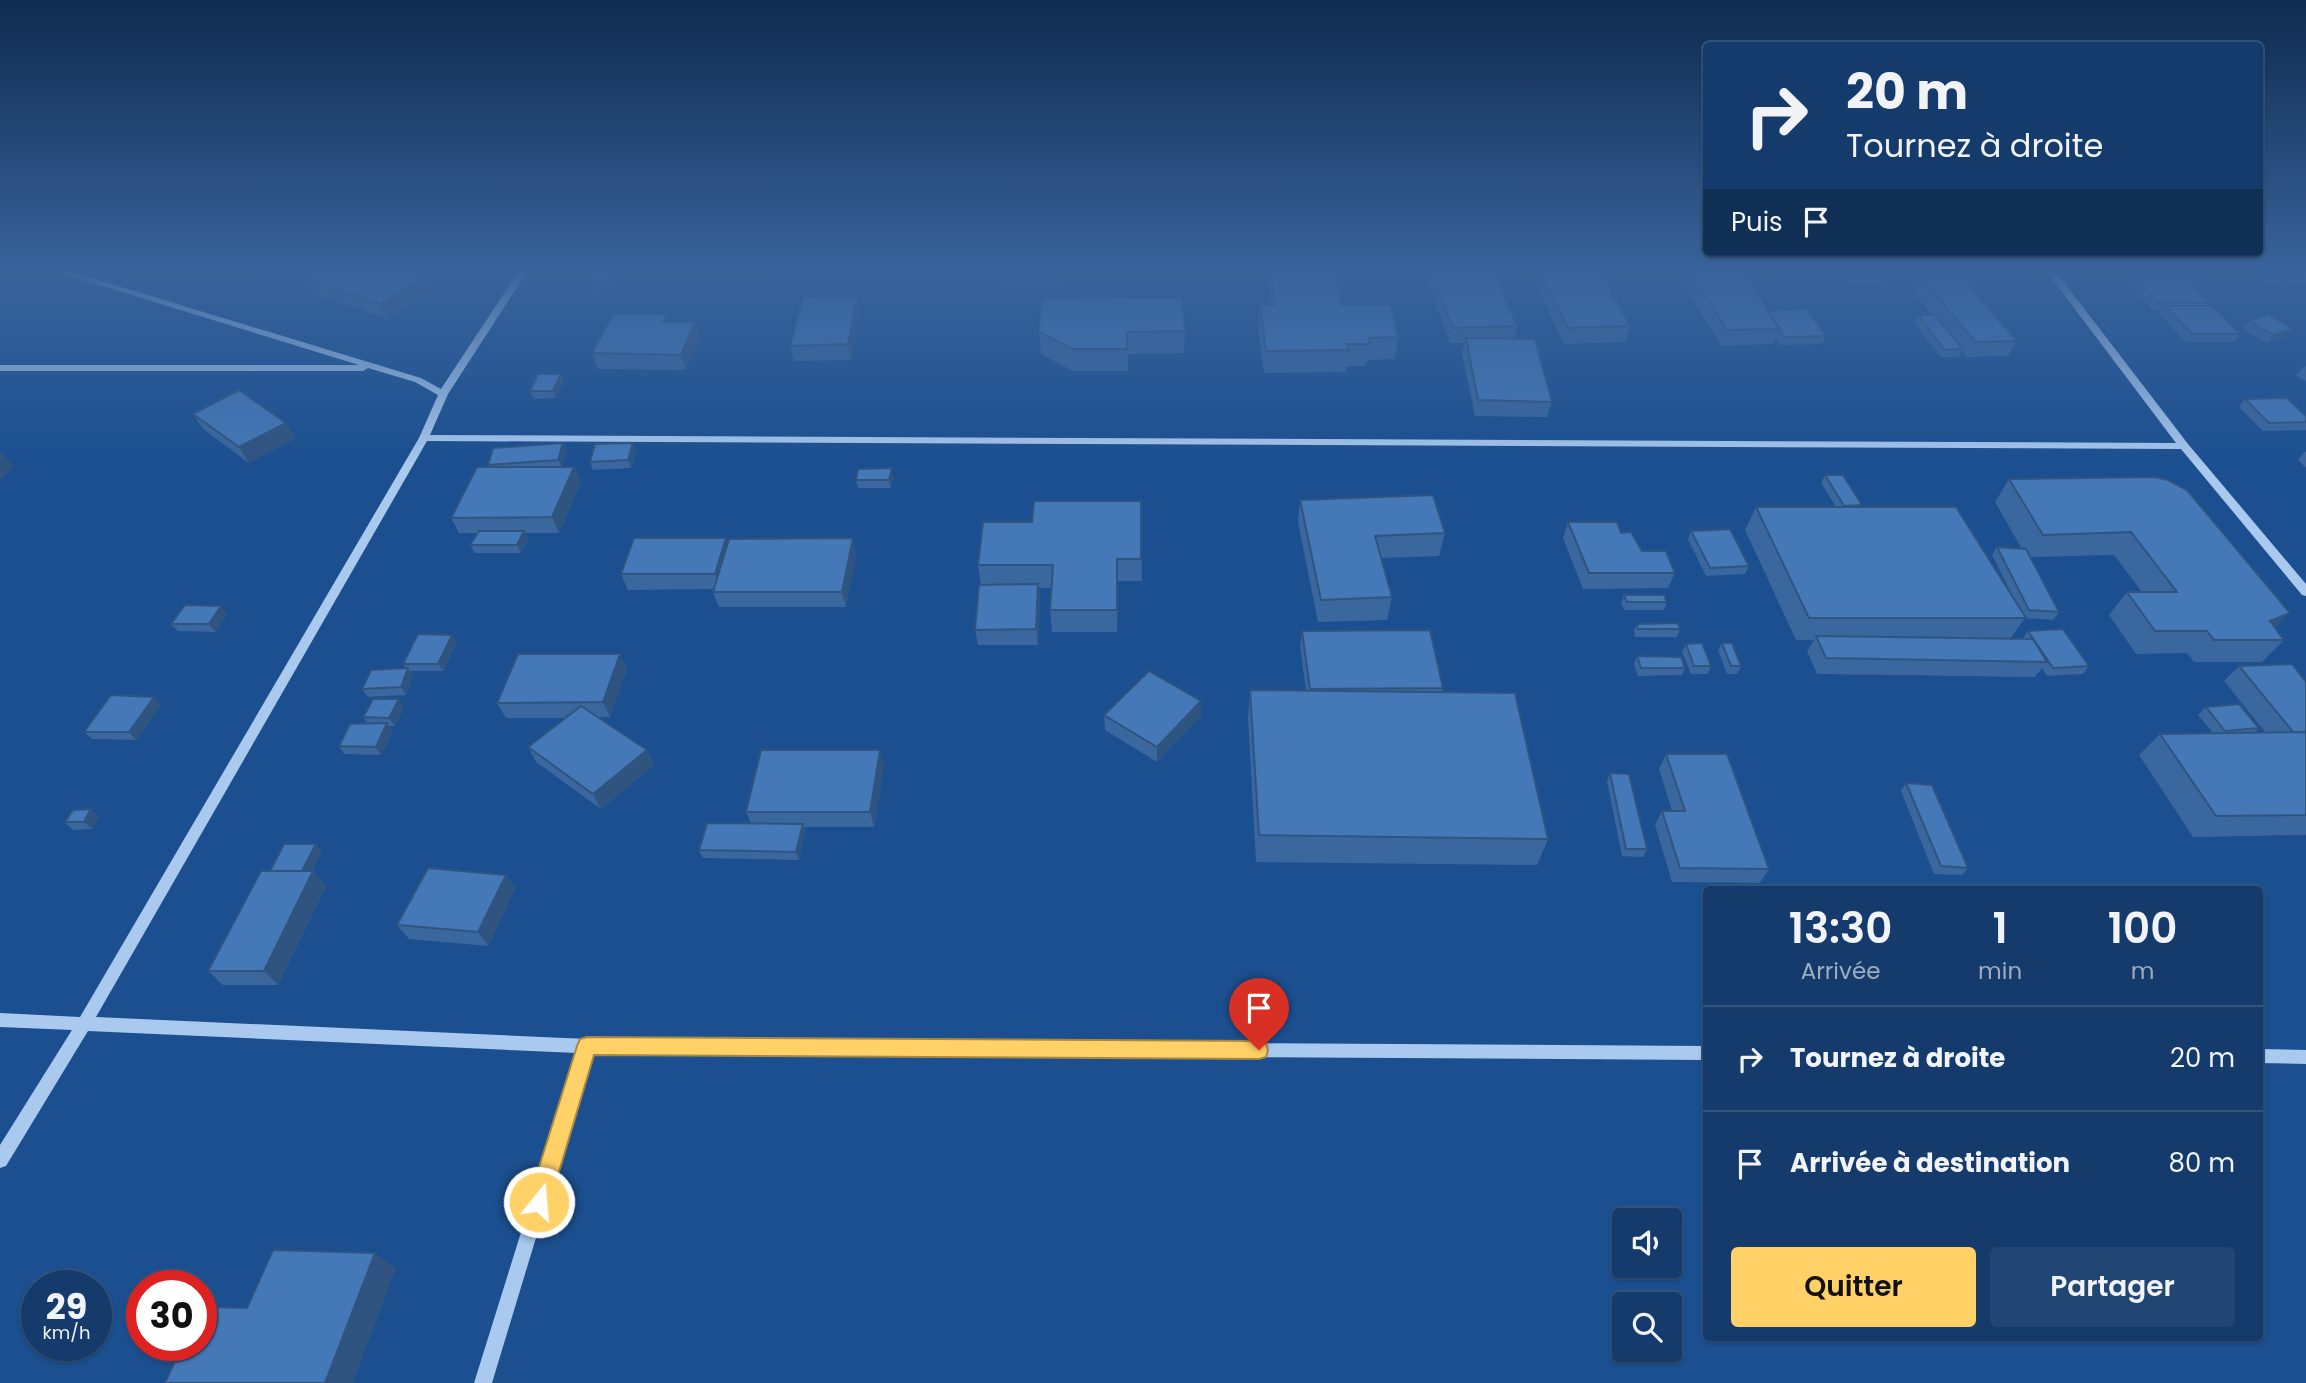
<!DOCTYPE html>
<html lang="fr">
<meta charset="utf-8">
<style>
:root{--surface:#143b6b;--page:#214673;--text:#f1f3f6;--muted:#9dadc1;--line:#33557e;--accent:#ffd166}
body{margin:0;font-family:Poppins,sans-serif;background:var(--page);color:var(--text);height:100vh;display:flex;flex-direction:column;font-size:26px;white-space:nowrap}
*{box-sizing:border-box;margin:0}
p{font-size:23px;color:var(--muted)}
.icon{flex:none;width:38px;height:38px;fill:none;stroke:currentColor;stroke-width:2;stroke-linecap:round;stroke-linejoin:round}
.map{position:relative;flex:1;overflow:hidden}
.drawer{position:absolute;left:1703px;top:886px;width:560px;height:455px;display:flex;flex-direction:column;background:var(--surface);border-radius:7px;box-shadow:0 2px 5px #0004,0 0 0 2px var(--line)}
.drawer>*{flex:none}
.banner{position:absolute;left:1703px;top:42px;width:560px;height:214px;border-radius:7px;box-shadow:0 2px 5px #0004,0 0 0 2px var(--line);background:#143b6b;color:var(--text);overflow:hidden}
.fabs{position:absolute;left:1612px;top:1208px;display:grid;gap:14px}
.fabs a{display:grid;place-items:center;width:70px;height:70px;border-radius:7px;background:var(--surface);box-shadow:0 2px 5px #0004,0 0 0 2px var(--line);font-size:35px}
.speed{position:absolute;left:21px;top:1270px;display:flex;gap:14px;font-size:35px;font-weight:700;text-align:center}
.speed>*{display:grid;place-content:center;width:91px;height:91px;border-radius:50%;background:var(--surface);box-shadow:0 2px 5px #0004,0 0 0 2px var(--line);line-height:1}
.speed small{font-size:18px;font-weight:400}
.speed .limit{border:10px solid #d22;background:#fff;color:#111}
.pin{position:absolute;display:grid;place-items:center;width:60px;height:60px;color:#fff;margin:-72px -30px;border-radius:50% 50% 50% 0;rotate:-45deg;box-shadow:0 0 7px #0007}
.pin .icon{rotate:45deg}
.me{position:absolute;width:77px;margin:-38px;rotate:17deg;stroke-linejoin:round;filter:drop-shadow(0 0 5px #0008)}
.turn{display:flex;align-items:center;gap:24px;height:147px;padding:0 28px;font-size:32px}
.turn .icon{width:91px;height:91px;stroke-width:2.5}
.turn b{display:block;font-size:49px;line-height:60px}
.then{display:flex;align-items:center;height:66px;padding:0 28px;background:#0003;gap:14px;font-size:26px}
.eta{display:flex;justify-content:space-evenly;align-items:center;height:119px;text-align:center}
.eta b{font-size:42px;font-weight:600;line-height:49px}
.button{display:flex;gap:14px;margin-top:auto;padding:14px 28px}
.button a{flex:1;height:80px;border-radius:7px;background:var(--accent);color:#111;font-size:28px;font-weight:600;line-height:80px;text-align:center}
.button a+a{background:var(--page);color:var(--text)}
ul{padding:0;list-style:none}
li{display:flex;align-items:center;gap:21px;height:105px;padding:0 28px;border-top:2px solid var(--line)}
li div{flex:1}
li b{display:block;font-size:26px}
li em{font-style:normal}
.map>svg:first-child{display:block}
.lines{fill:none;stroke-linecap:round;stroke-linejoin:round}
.minor{fill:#a9c9ee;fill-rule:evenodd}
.wall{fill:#3a679d}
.shaded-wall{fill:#305480}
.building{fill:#4478b7;stroke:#305480;stroke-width:2}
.route{fill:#ffd166;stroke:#a68842;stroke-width:2}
</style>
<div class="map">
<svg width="2306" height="1383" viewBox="0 0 2306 1383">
<rect width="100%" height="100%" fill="#1b4f8f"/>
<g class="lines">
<g class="minor">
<path d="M57,272H72L421,378L441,389L518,272H527L448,394L430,435L2176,443L2047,272H2056L2188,444L2306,584V596L2302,595L2181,449L427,441L96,1017L587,1039L1706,1046V1060L592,1053L492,1383H474L577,1053L88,1031L6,1166L0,1168V1145L72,1030L0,1027V1013L80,1017L419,438L438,395L415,382L368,368L363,371H0V365H359Z"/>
<path d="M2259,1049L2306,1050V1064L2259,1063Z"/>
</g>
</g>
<g class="wall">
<path d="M315,272H433L422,275L431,291L388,319L313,294L304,278Z"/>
<path d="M596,272H623L613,289H594L591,281Z"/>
<path d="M1004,272H1060L1059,286H1005Z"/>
<path d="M1429,272H1515V275H1495L1517,326L1514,339L1552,402L1547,417L1475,416L1462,353L1465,343H1450L1427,282Z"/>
<path d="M1530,272H1601L1630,326L1625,342L1564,344L1536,285L1539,275H1531Z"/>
<path d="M1685,272H1743L1768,311L1826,336L1822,344L1780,345L1776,338L1773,344L1721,346L1682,281Z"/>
<path d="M1841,272H1888L1890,275L1886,283L1850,284Z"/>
<path d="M2253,272H2306V285H2267Z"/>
<path d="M1270,274L1342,305L1398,337L1395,359L1367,360L1366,366H1346V372L1264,373L1258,327L1260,305H1270L1269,296Z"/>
<path d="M2135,277L2209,303L2207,306L2240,334L2234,342H2186L2160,314L2162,310H2152L2130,284Z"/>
<path d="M1923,279L2017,341L2008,356L1967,357L1962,351L1958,357H1941L1914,323L1918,315H1932L1915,294Z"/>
<path d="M857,296L860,311L851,360L794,361L790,346Z"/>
<path d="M2249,321L2287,336L2267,343L2243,329Z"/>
<path d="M669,322H695L700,338L686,370L598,369L592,353Z"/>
<path d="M1185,331L1184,353L1128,354V371H1073L1041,354L1039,332Z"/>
<path d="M2306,366V381L2296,376L2302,368Z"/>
<path d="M561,374L564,381L556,398L534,399L530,391Z"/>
<path d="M2245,399L2306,416V430L2263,431L2239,407Z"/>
<path d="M193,414L296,438L249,463L203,429Z"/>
<path d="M563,443L567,451L562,467H574L581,482L559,533H525L528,539L521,553H475L470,545L477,533H459L451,518L489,467L488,465Z"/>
<path d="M636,450L631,468L593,470L590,462Z"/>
<path d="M2304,452H2306V468L2298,460Z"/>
<path d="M1825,475L1862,505L1861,507L2014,599L1992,555L1997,547L2022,549L1995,502L2009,479L2155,477L2284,640L2262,662H2194L2187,653L2136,654L2109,615L2127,592H2142L2114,555L2030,557L2059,612L2053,620L2025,618L2010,639H2022L2028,631L2089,666L2083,674L2047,676L2042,668L2035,677L1817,674L1807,651L1814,640H1796L1745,530L1756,507H1836L1821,483Z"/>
<path d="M893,476L891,488H858L856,480Z"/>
<path d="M1300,500L1445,533L1439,556L1381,558L1392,597L1387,620L1318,622L1298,522Z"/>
<path d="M1141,501L1142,581H1118L1117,632H1052L1050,610L1052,588H1039L1040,599L1038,645H978L975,630L981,585L978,565L1032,522Z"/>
<path d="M1568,522L1621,533L1642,551L1675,573L1668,588L1583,589L1563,538Z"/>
<path d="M1691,531L1749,566L1745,574L1706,576L1688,539Z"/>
<path d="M726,538L728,543L856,554L846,607H719L713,592L714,589L628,590L621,574Z"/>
<path d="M1624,595L1667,602L1664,610H1624L1621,603Z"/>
<path d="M227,614L215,632L178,631L171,624Z"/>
<path d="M1637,624L1680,629L1677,637H1635L1634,631Z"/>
<path d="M1302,631L1443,688L1442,692L1548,839L1537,865L1256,862L1248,718L1250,690L1306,691L1300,646Z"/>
<path d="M457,642L443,671H410L413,675L406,695L368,697L362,689L406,668L403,664Z"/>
<path d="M1722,643L1741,666L1737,674H1727L1718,650Z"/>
<path d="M1686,644L1711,666L1708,674H1691L1682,652Z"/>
<path d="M1637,656L1685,668L1682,675L1638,676L1634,664Z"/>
<path d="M2239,666L2306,682V835L2193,837L2139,755L2160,734L2213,733L2198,715L2206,707L2259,728L2255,733L2265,732L2224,681Z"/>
<path d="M627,669L610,717H599L647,750L654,765L601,809L536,762L528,747L566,718H506L497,703Z"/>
<path d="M161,705L136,740L92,739L84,732Z"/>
<path d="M404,707L395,726H389L393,731L381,755L344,754L339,746L367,723L363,717Z"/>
<path d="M1104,715L1201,716L1157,762L1105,730Z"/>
<path d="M1666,754L1769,869L1760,883L1672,882L1655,825L1662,811H1672L1659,769Z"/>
<path d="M884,765L874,827H804L805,831L799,860L703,858L699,850L751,823L746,812Z"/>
<path d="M1610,773L1647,849L1643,857L1622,856L1607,781Z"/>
<path d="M1906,783L1968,868L1962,875L1934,874L1901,791Z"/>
<path d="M99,817L92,829L73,830L65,822Z"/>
<path d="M322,851L312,871H313L326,886L278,985H223L208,971L270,871Z"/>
<path d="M506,875L515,889L488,946L409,939L397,925Z"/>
</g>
<g class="shaded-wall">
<path d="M410,272H433L413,278Z"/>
<path d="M616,272H623L613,289L611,282Z"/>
<path d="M424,276L431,291L388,319L380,304Z"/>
<path d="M857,296L860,311L851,360L848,344Z"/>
<path d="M667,314L672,330L663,322Z"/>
<path d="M695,322L700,338L686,370L681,355Z"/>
<path d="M2293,329L2287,336L2267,343L2273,335Z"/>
<path d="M561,374L564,381L556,398L553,391Z"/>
<path d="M286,423L296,438L249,463L239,447Z"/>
<path d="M563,443L567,451L562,467L558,460Z"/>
<path d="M633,443L636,450L631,468L628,460Z"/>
<path d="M1,451L14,467L0,480V452Z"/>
<path d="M574,467L581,482L559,533L552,517Z"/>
<path d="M892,468L893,476L891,488L889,480Z"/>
<path d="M524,531L528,539L521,553L517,545Z"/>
<path d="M726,538L732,554L721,589L715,574Z"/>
<path d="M853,538L856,554L846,607L842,592Z"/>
<path d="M1117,559L1118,581L1117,632Z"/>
<path d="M1038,584L1040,599L1038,645L1036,629Z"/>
<path d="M221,606L227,614L215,632L209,624Z"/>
<path d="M2290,613L2268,635L2270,621Z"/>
<path d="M452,635L457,642L443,671L438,664Z"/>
<path d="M620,654L627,669L610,717L603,702Z"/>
<path d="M408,668L413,675L406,695L401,687Z"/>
<path d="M154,697L161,705L136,740L129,732Z"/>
<path d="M399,699L404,707L395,726L389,718Z"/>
<path d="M1201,701V716L1157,762V747Z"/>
<path d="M387,723L393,731L381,755L376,747Z"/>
<path d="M647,750L654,765L601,809L593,794Z"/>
<path d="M880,750L884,765L874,827L870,812Z"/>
<path d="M91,809L99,817L92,829L84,822Z"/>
<path d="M803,824L805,831L799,860L796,852Z"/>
<path d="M316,844L322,851L308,878L302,871Z"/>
<path d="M313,871L326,886L278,985L264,971Z"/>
<path d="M506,875L515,889L488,946L478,932Z"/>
<path d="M375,1253L396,1268L353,1383H325Z"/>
</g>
<g class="building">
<path d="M315,272H414L424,276L380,304L304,278Z"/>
<path d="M596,272H616L611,282L591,281Z"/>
<path d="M1432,272H1494L1517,326L1453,328Z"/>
<path d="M1541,272H1601L1630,326L1568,328Z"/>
<path d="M1691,272H1743L1780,329L1727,330Z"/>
<path d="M1850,272H1888L1890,275L1853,276Z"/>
<path d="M1336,273L1342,305H1391L1398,337L1368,338L1370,344H1347L1349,350L1266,351L1260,305H1275L1270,274Z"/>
<path d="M2135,277L2186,278L2209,303L2157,302Z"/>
<path d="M1962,278L2017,341L1975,342L1923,279Z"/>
<path d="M857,296L848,344L790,346L803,297Z"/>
<path d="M1182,297L1185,331L1127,332V349H1072L1039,332L1041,298Z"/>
<path d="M2165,306H2212L2240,334H2192Z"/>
<path d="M1807,309L1826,336L1784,337L1779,330L1780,329L1768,311Z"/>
<path d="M613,314H667L663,322H695L681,355L592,353Z"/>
<path d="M1918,315H1935L1963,349L1945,350Z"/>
<path d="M2269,315L2293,329L2273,335L2249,321Z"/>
<path d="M1466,338L1535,339L1552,402L1478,400Z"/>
<path d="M538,374H561L553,391H530Z"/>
<path d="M239,390L286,423L239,447L193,414Z"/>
<path d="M2287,398L2306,416V422L2269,423L2245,399Z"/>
<path d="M563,443L558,460L488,465L493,448Z"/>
<path d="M633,443L628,460L590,462L595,444Z"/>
<path d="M477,467H574L552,517L451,518Z"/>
<path d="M892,468L889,480H856L858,469Z"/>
<path d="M1825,475H1843L1862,505L1844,506Z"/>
<path d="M2155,477L2168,480L2187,490L2290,613L2270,621L2284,640H2214L2207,631H2155L2127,592H2177L2131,532L2043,535L2009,479Z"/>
<path d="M1433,495L1445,533L1375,536L1392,597L1321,600L1300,500Z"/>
<path d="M1034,501H1141V559H1117V610H1050L1053,565H978L983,522H1032Z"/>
<path d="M1756,507H1956L2026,618H1809Z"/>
<path d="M1568,522H1617L1621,533L1631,532L1642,551H1666L1675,573H1589Z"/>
<path d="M1730,529L1749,566L1710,568L1691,531Z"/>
<path d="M479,531H524L517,545H470Z"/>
<path d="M634,538H726L715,574H621Z"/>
<path d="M853,538L842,592H713L729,539Z"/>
<path d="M1997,547L2026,549L2059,612L2029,610Z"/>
<path d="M1038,584L1036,629L975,630L979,585Z"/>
<path d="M1624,595H1664L1667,602H1627Z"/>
<path d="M185,605L221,606L209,624H171Z"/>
<path d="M1678,623L1680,629H1638L1637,624Z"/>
<path d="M2063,629L2089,666L2053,668L2028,631Z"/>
<path d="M1430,630L1443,688L1310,689L1302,631Z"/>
<path d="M418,634L452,635L438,664H403Z"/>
<path d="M1816,636L2033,639L2047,662L1826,658Z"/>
<path d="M1702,643L1711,666H1694L1686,644Z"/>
<path d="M1722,643H1732L1741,666H1731Z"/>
<path d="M518,654H620L603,702L497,703Z"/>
<path d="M1637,656L1681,657L1685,668H1641Z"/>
<path d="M2292,664L2306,682V732H2293L2239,666Z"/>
<path d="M408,668L401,687L362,689L371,670Z"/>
<path d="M1149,671L1201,701L1157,747L1104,715Z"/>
<path d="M1250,690L1515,693L1548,839L1259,835Z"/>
<path d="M111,695L154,697L129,732H84Z"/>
<path d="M373,699H399L389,718L363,717Z"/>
<path d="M2239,704L2259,728L2225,731L2206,707Z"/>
<path d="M581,706L647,750L593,794L528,747Z"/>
<path d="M387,723L376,747L339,746L350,724Z"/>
<path d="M2306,732V815L2216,816L2160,734Z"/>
<path d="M761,750H880L870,812H746Z"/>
<path d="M1666,754H1727L1769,869L1680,868L1662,811H1685Z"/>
<path d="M1610,773L1629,774L1647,849H1626Z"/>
<path d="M1906,783L1932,785L1968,868L1941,866Z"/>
<path d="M91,809L84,822H65L73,810Z"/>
<path d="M707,823L803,824L796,852L699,850Z"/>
<path d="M284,844H316L302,871H270Z"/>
<path d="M428,868L506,875L478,932L397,925Z"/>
<path d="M261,871H313L264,971H208Z"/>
<path d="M273,1250L375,1253L325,1383H165L182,1346H201V1307L247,1308Z"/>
</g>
<linearGradient id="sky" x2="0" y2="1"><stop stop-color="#0f2b4f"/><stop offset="0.58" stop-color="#39639b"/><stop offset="1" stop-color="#39639b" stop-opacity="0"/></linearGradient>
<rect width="2306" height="466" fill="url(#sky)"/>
<path class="route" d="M587,1037L1259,1041L1266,1044L1268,1050L1266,1057L1259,1059L594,1055L550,1202L547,1209L539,1212L531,1209L528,1202L577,1046L580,1039Z"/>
</svg>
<div class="fabs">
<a><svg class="icon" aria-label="sound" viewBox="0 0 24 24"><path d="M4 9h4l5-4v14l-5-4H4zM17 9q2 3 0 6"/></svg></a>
<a><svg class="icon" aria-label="search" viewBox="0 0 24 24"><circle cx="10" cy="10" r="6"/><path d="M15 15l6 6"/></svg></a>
</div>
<div class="speed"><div>29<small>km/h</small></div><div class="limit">30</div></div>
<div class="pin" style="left:1259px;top:1050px;background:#d93025"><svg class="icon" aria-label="arrive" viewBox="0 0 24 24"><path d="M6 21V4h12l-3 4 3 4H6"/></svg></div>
<svg class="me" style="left:539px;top:1202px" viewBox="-20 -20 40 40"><circle r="17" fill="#ffd166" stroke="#fff" stroke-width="3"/><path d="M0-11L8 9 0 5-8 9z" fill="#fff"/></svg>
<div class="banner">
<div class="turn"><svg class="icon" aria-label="right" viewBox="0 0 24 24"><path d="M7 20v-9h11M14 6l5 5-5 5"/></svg><div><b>20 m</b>Tournez à droite</div></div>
<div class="then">Puis<svg class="icon" aria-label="arrive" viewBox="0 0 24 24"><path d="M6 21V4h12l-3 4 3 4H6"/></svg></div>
</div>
<section class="drawer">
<div class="eta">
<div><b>13:30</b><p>Arrivée</p></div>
<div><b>1</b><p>min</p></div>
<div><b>100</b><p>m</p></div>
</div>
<ul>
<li><svg class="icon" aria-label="right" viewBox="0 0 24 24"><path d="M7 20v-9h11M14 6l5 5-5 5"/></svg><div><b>Tournez à droite</b></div><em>20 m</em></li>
<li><svg class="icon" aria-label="arrive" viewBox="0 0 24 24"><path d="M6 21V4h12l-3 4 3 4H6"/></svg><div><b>Arrivée à destination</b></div><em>80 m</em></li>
</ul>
<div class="button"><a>Quitter</a><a>Partager</a></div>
</section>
</div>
